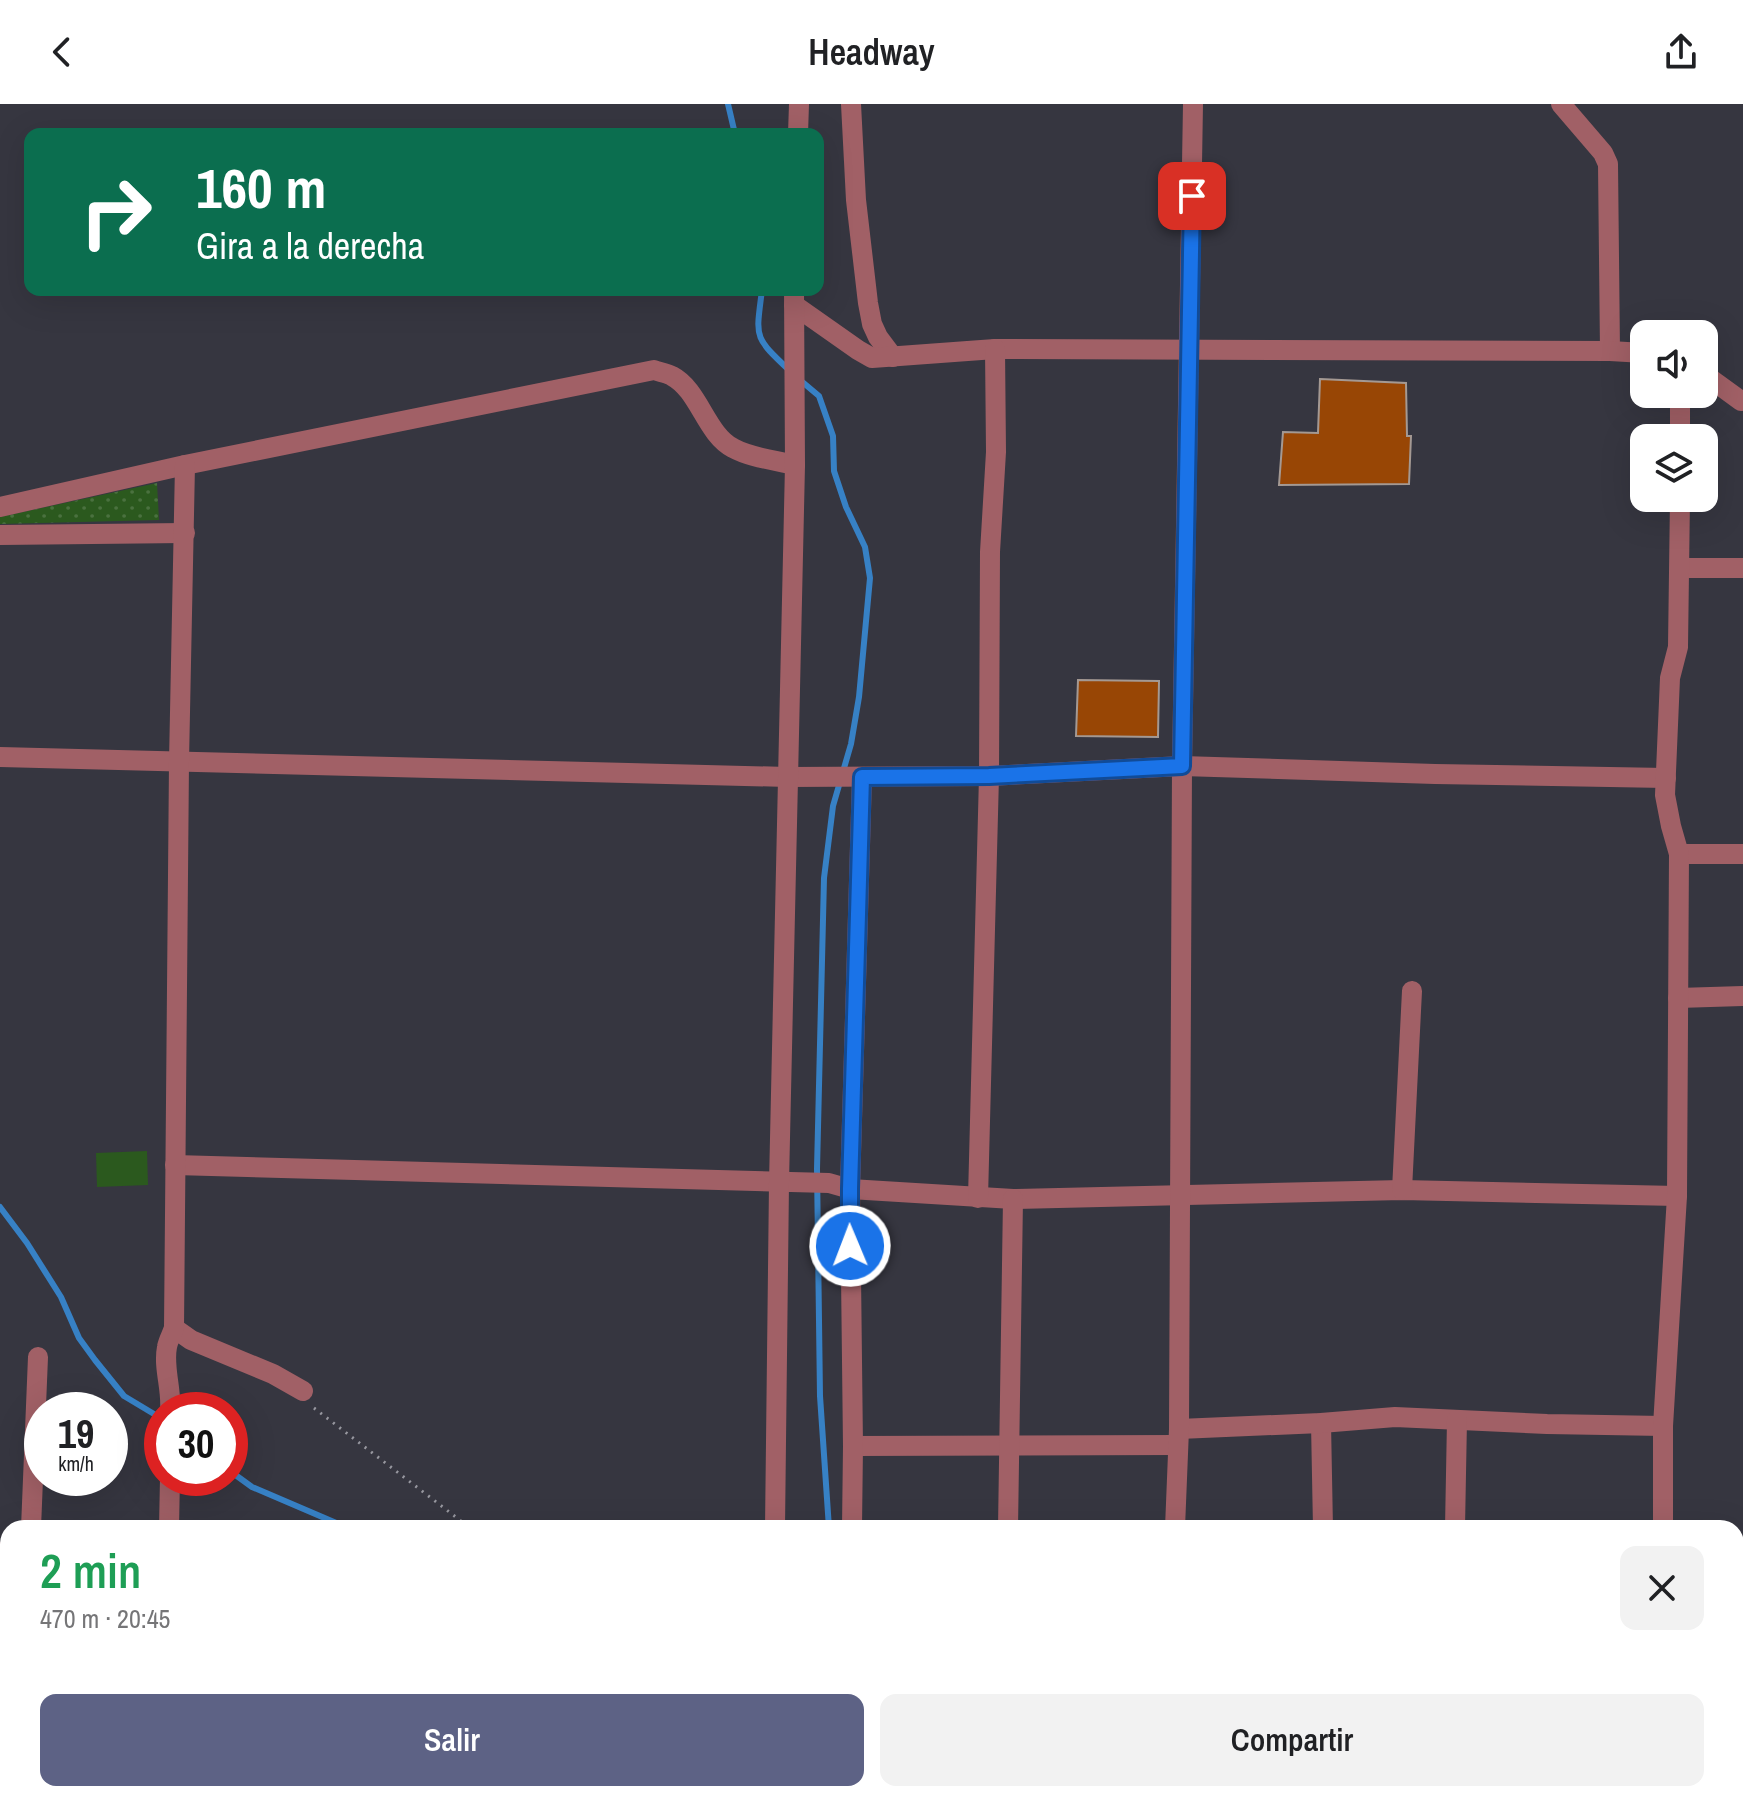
<!DOCTYPE html>
<html lang="es">
<meta charset="utf-8">
<style>
:root{--surface:#fff;--page:#f2f2f2;--text:#202124;--muted:#757577;--accent:#5d6285}
body{margin:0;font-family:"Archivo Narrow",sans-serif;background:var(--page);color:var(--text);height:100vh;display:flex;flex-direction:column;font-size:30px;white-space:nowrap}
*{box-sizing:border-box;margin:0}
p{font-size:26px;color:var(--muted)}
.icon{flex:none;width:44px;height:44px;fill:none;stroke:currentColor;stroke-width:2;stroke-linecap:round;stroke-linejoin:round}
.map{position:relative;flex:1;overflow:hidden}
.details{position:absolute;left:0px;top:1416px;width:1744px;height:282px;display:flex;flex-direction:column;background:var(--surface);border-radius:24px 24px 0 0;box-shadow:0 8px 32px #0002}
.details>*{flex:none}
.guide{position:absolute;left:24px;top:24px;width:800px;height:168px;border-radius:16px;box-shadow:0 8px 32px #0002;background:#0b6e4f;color:#fff;overflow:hidden}
.controls{position:absolute;left:1630px;top:216px;display:grid;gap:16px}
.controls a{display:grid;place-items:center;width:88px;height:88px;border-radius:16px;background:var(--surface);box-shadow:0 8px 32px #0002;font-size:40px}
.speed{position:absolute;left:24px;top:1288px;display:flex;gap:16px;font-size:40px;font-weight:700;text-align:center}
.speed>*{display:grid;place-content:center;width:104px;height:104px;border-radius:50%;background:var(--surface);box-shadow:0 8px 32px #0002;line-height:1}
.speed small{font-size:20px;font-weight:400}
.speed .limit{border:12px solid #d22;background:#fff;color:#111}
.pin{position:absolute;display:grid;place-items:center;width:68px;height:68px;color:#fff;margin:-34px;border-radius:16px;box-shadow:0 4px 12px #0006}
.me{position:absolute;width:88px;margin:-44px;rotate:359deg;stroke-linejoin:round;filter:drop-shadow(0 0 6px #0008)}
.turn{display:flex;align-items:center;gap:28px;height:168px;padding:0 40px;font-size:36px}
.turn .icon{width:104px;height:104px;stroke-width:2.5}
.turn b{display:block;font-size:56px;line-height:68px}
.round{display:grid;place-items:center;flex:none;width:84px;height:84px;border-radius:16px;background:var(--page)}
.head{display:flex;align-items:center;justify-content:space-between;height:136px;padding:0 40px}
h1{font-size:48px;font-weight:600;line-height:60px;color:#1e9e55}
.action{display:flex;gap:16px;margin-top:auto;padding:16px 40px}
.action a{flex:1;height:92px;border-radius:16px;background:var(--accent);color:#fff;font-size:32px;font-weight:600;line-height:92px;text-align:center}
.action a+a{background:var(--page);color:var(--text)}
header{display:flex;justify-content:space-between;align-items:center;height:104px;padding:0 40px;background:var(--surface);font-size:36px;font-weight:600}
.map>svg:first-child{display:block}
.green{fill:url(#green-dots)}
.pitch{fill:#2b591e}
.lines{fill:none;stroke-linecap:round;stroke-linejoin:round}
.stream{stroke:#3781c5;stroke-width:6}
.building{fill:#984605;stroke:#a49993;stroke-width:2}
.path{stroke:#97979f;stroke-width:3;stroke-dasharray:2 6;stroke-linecap:butt}
.pedestrian{stroke:#a16066;stroke-width:14}
.minor{stroke:#a16066;stroke-width:20}
.tertiary{stroke:#a16066;stroke-width:20}
.route-casing{stroke:#114b97;stroke-width:20}
.route{stroke:#1a73e8;stroke-width:14}
</style>
<header><svg class="icon" aria-label="back" viewBox="0 0 24 24"><path d="M15 5l-7 7 7 7"/></svg>Headway<svg class="icon" aria-label="share" viewBox="0 0 24 24"><path d="M12 15V3M7 8l5-5 5 5M5 13v7h14v-7"/></svg></header>
<div class="map">
<svg width="1743" height="1697" viewBox="0 0 1743 1697">
<defs>
<pattern id="green-dots" width="8" height="8" patternUnits="userSpaceOnUse" patternTransform="scale(2)"><rect width="8" height="8" fill="#2b591e"/><path d="M2 2h.1M6 6h.1" fill="none" stroke="#4a713f" stroke-width="1.8" stroke-linecap="round"/></pattern>
</defs>
<rect width="100%" height="100%" fill="#363640"/>
<path class="green" d="M157,379L159,416L0,420V413Z"/>
<path class="pitch" d="M147,1047L148,1081L97,1083L96,1049Z"/>
<g class="lines">
<g class="stream">
<path d="M728,0L735,30"/>
<path d="M762,186C756,234 753,232 789,266"/>
<path d="M800,276L819,292L833,332L834,367L846,403L865,443L870,474L859,593L851,640L833,702L824,774L817,1065L820,1292L829,1424"/>
<path d="M0,1103L27,1139L61,1193L79,1234L95,1256L124,1292L154,1310"/>
<path d="M230,1367L252,1383L348,1424"/>
<path d="M656,1690L684,1697"/>
<path d="M809,1690L814,1697"/>
</g>
</g>
<g class="building">
<path d="M1320,275L1406,279L1407,332H1411L1409,380L1279,381L1283,328L1318,329Z"/>
<path d="M1078,576L1159,577L1158,633L1076,632Z"/>
</g>
<g class="lines">
<path class="path" d="M314,1304L470,1424"/>
<path class="pedestrian" d="M0,1445H8"/>
<g class="minor">
<path d="M851,0L856,96L868,199L872,220L878,233L893,253"/>
<path d="M1561,0L1603,49L1608,60L1610,247"/>
<path d="M794,201L858,246L872,254L995,245L1610,247L1644,249"/>
<path d="M1704,270L1741,297"/>
<path d="M1680,290V334"/>
<path d="M0,403L185,361L654,266C659,268 667,269 672,272C699,286 706,330 733,344C751,354 775,356 795,361"/>
<path d="M0,431L185,429"/>
<path d="M1680,464H1743"/>
<path d="M0,653L787,673L989,672L1182,662L1435,670L1666,674"/>
<path d="M1679,750H1743"/>
<path d="M1678,894L1743,892"/>
<path d="M175,1061L829,1079L850,1085L1013,1095L1402,1086L1677,1092"/>
<path d="M1402,1086L1412,887"/>
<path d="M978,1094L989,672L990,448L996,348L995,245"/>
<path d="M174,1224L191,1236L273,1270L303,1287"/>
<path d="M170,1306C172,1285 163,1264 167,1243C168,1237 172,1230 174,1224L179,658L185,361"/>
<path d="M1321,1319L1323,1424"/>
<path d="M1179,1325L1321,1319L1395,1313L1547,1320L1663,1322"/>
<path d="M853,1342L1177,1341"/>
<path d="M31,1424L38,1253"/>
<path d="M169,1424L170,1374"/>
<path d="M852,1424L853,1342L850,1085L862,673"/>
<path d="M1008,1424L1013,1095"/>
<path d="M1175,1424L1179,1325L1182,662L1193,0"/>
<path d="M1455,1424L1457,1316"/>
<path d="M1663,1424V1322L1677,1092L1679,750L1671,722L1665,691L1670,574L1678,543L1680,394"/>
<path d="M1736,1627L1743,1641"/>
<path d="M162,1697V1690"/>
<path d="M1005,1697V1690"/>
<path d="M1168,1697L1169,1690"/>
</g>
<g class="tertiary">
<path d="M798,30L799,0"/>
<path d="M775,1424L779,1079L795,361L794,186"/>
<path d="M772,1697V1690"/>
</g>
</g>
<g class="lines">
<g class="route-casing">
<path id="route" d="M850,1142V1085L862,673L989,672L1182,662L1192,92"/>
</g>
<use href="#route" class="route"/>
</g>
</svg>
<div class="controls">
<a><svg class="icon" aria-label="sound" viewBox="0 0 24 24"><path d="M4 9h4l5-4v14l-5-4H4zM17 9q2 3 0 6"/></svg></a>
<a><svg class="icon" aria-label="layers" viewBox="0 0 24 24"><path d="M12 4l9 5-9 5-9-5zM3 14l9 5 9-5"/></svg></a>
</div>
<div class="speed"><div>19<small>km/h</small></div><div class="limit">30</div></div>
<div class="pin" style="left:1192px;top:92px;background:#d93025"><svg class="icon" aria-label="arrive" viewBox="0 0 24 24"><path d="M6 21V4h12l-3 4 3 4H6"/></svg></div>
<svg class="me" style="left:850px;top:1142px" viewBox="-20 -20 40 40"><circle r="17" fill="#1a73e8" stroke="#fff" stroke-width="3"/><path d="M0-11L8 9 0 5-8 9z" fill="#fff"/></svg>
<div class="guide">
<div class="turn"><svg class="icon" aria-label="right" viewBox="0 0 24 24"><path d="M7 20v-9h11M14 6l5 5-5 5"/></svg><div><b>160 m</b>Gira a la derecha</div></div>
</div>
<section class="details">
<div class="head"><div><h1>2 min</h1><p>470 m · 20:45</p></div><a class="round"><svg class="icon" aria-label="close" viewBox="0 0 24 24"><path d="M6 6l12 12M18 6L6 18"/></svg></a></div>
<div class="action"><a>Salir</a><a>Compartir</a></div>
</section>
</div>
